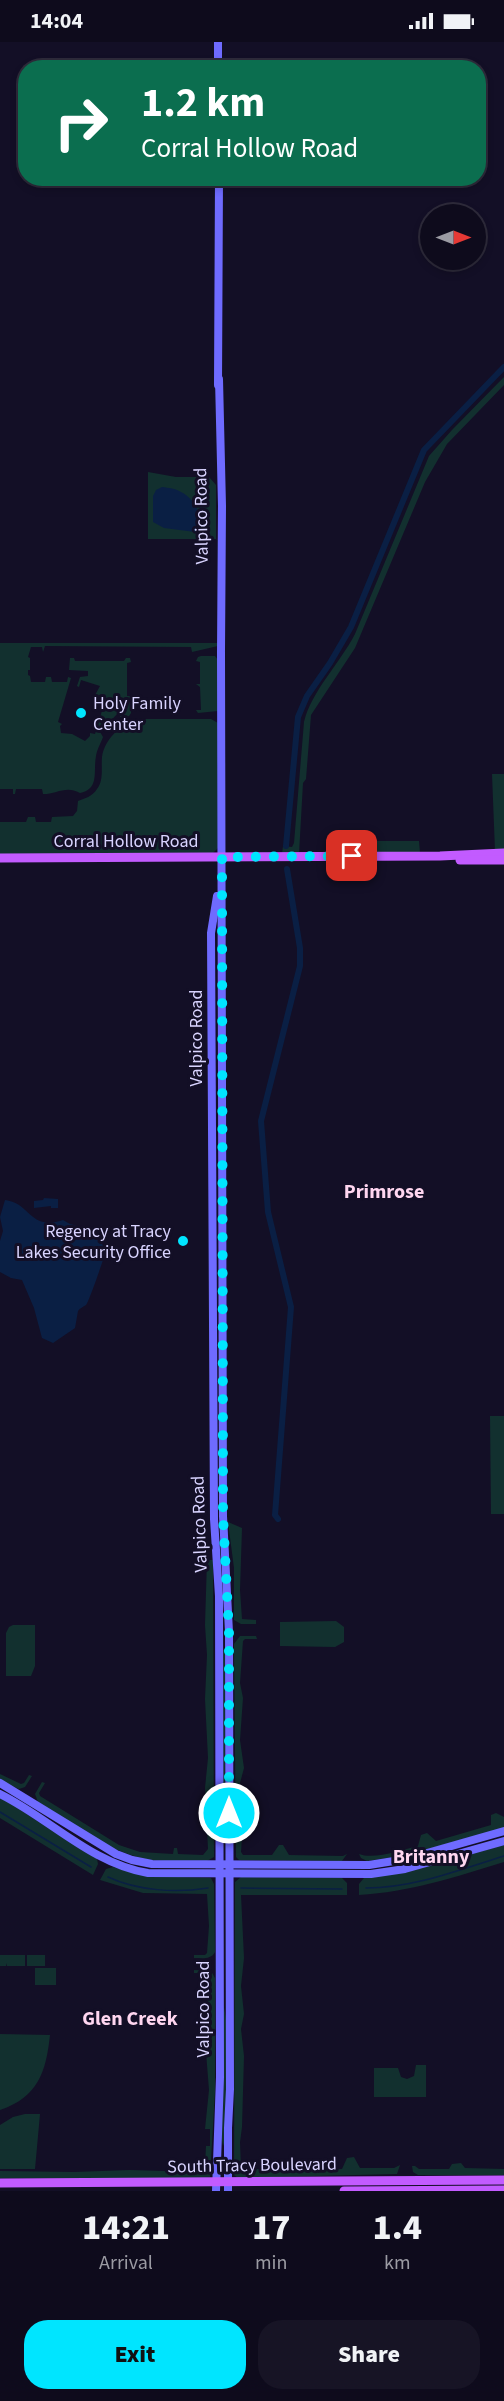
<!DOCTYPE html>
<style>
:root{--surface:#0e0b1c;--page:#171425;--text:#f1f3f6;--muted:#9b9ba3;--line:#2e2b3b;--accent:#00e5ff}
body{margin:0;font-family:"Source Sans 3",sans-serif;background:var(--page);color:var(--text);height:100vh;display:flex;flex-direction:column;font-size:22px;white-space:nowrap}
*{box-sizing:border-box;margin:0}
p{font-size:20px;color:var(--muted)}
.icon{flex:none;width:33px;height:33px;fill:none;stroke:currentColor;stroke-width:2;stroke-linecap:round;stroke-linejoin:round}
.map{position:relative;height:2149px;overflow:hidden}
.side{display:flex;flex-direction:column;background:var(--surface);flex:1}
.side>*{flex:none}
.top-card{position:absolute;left:18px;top:18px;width:468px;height:126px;border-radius:24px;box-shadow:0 3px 9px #0003,0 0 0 2px var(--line);background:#0b6e4f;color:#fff;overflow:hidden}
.needle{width:39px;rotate:90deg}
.fabs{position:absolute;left:420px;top:162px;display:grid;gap:12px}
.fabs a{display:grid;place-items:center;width:66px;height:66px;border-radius:50%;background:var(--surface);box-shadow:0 3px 9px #0003,0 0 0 2px var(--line);font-size:30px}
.pin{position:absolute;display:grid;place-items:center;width:51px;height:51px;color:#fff;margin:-26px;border-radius:12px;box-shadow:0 3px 9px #0006}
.me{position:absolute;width:66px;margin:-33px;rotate:0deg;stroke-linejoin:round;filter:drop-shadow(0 0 4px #0008)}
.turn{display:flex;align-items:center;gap:21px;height:126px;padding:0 24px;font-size:27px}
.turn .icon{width:78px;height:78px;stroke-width:2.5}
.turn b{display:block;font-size:42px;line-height:51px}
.eta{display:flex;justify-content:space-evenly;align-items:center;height:102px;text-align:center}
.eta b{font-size:36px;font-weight:800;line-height:42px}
.cta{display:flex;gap:12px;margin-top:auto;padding:12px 24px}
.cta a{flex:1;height:69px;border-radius:24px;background:var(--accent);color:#111;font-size:24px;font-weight:800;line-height:69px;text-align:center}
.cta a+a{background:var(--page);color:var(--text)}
.status{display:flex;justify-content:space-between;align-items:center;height:42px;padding:0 30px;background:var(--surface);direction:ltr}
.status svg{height:16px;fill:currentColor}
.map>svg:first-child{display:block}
.green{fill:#12302f}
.water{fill:#0a1f44}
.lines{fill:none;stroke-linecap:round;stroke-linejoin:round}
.stream{stroke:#0a1f44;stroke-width:1.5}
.canal{stroke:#0a1f44;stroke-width:6}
.secondary{stroke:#6f6bff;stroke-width:8}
.primary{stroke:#c25bff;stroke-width:9}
.route{stroke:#00e5ff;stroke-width:10;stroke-dasharray:0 18}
.poi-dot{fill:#00e5ff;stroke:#130f26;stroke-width:2}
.labels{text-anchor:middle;stroke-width:6;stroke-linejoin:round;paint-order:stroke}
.street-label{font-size:18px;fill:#d9d4ff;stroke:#130f26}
.poi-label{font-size:18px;fill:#d9d4ff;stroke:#130f26;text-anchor:start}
.neighbourhood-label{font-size:20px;font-weight:bold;fill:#ffd6f0;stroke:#130f26}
</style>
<div class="status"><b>14:04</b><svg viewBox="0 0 49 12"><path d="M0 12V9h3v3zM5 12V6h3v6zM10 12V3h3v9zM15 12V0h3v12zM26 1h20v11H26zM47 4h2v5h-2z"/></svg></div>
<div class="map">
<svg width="504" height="2149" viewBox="0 0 504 2149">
<rect width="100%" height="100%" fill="#130f26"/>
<g class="green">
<path d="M504,335V343L447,402L425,440L355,606L311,673L306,737L303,741L299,812H282L283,804L292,805L294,801L304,680C311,650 340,621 355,592L429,414L452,388Z"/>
<path d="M148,430L176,435H209L216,443V497H148Z"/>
<path d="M0,601H218V604L192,610L191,605L45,604L43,610L42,605H31L28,615L30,616V628H28V633L30,634L31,640H45L46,635H51L52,640H67L68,635L71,636L58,680L62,682L60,684L61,691L72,692L85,699L90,694V691L95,692L104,662L94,655L100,644L81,638L79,645L77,644L80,635L88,634V629L69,628L70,616H74L75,619H124L126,616H130L131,620L127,621V654H132L131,671L129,674L122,677L118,671L100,690L103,695C101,701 97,707 96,714C93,729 100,747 80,751C66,743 57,752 43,752L42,747H16L15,752H13V747H0Z"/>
<path d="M201,614H215L218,618V669L198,671L196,668H201L200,645L196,642H200V620L196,619L198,615Z"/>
<path d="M144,677H211L218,681V806L213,811L0,813V780H26L28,775H35L36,780H51L52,775L73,774L77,769L78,759C85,756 92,755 97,747C104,738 101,726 102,715C105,695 124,679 144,677Z"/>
<path d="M492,732H504V809H495Z"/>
<path d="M337,799H419L420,811H337Z"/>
<path d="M490,1374H504V1472H491Z"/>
<path d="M228,1480L242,1486L240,1548L242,1577L256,1578V1582H241L234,1578V1526Z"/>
<path d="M207,1518H213L214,1811V1815L207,1819C187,1818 165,1821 146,1817C106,1809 72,1781 38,1760L35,1752L42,1740L45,1741L39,1751L40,1754L119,1803L140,1810L173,1812L174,1806H177L178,1812L203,1813L208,1807L205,1746L208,1716L205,1657L207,1613L205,1583Z"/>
<path d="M336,1579L344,1585V1600L335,1605L280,1604V1580Z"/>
<path d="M13,1583H35V1624L31,1634H6V1591L9,1585Z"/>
<path d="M240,1594H256L257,1597H245L243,1599L240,1641L243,1656L240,1698L244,1726L240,1741L243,1782L241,1810L243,1813H272L279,1803H283L289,1813L343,1814L347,1812L342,1819L239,1818L236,1815L234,1602Z"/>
<path d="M223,1608H226L225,1775L223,1757Z"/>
<path d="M0,1732L21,1742L24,1741L29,1733L32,1734L25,1745L19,1747L0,1738Z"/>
<path d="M0,1755L97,1817L98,1822L93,1833L0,1776Z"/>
<path d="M496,1771L504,1775V1786L407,1813L367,1819L361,1816L359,1812C374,1818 402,1808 418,1804L421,1793L427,1791L436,1799L491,1783V1773Z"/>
<path d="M504,1803V1820C456,1835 409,1850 359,1853V1842L364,1836L408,1830Z"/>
<path d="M113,1825L146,1834L211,1836L214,1842L215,1910C211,1918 202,1916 194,1916V1913H205L207,1911L209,1884L207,1852L143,1851L100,1838L106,1827Z"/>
<path d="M241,1835L342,1836L347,1841V1853H241L244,1916L241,1944L244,1972L241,1987L244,2014L242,2085L240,2100L241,2127H268L273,2118H279L284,2128L342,2127L347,2116L354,2115L360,2126H394L400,2123L397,2132L238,2136L234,2133L235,1840Z"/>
<path d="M0,1913H25V1924H7L6,1921V1924H0Z"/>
<rect x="27" y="1913" width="18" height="11"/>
<rect x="35" y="1926" width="21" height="17"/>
<path d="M194,1928L211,1929L215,1936V2050L210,2135L206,2136H0V2129L74,2130L130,2128L198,2130L205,2124L206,2104H210V2087H205L209,2048L206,2010L208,1933L205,1931H194Z"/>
<path d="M223,1963C230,1977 230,2089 223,2104L221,2093Z"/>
<path d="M0,1992L50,1993C46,2030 38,2055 0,2068Z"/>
<path d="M416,2023H426V2055H374V2026H398L401,2035L407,2037L414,2034Z"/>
<path d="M25,2072H40L35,2127H0V2083L13,2075Z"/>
<path d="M461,2121L465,2126L504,2127V2133H418L413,2130L412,2124H415L419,2127H449L452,2122Z"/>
</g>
<g class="water">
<path d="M162,445C169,446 175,446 181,450C194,456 207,477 195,490L164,486L153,480V454L156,448Z"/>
<path d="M44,1156L58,1157V1166H51V1164L34,1166V1159L43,1158Z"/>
<path d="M5,1158C31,1161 29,1189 63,1178L70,1182L78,1184L85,1192L97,1193C101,1198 106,1209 104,1215C102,1221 89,1260 86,1263C83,1265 80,1266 78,1269L75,1286L53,1301L42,1296L34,1266L22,1238L11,1236L0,1230V1199L3,1189L0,1175Z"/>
</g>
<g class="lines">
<g class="stream">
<path d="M0,1770L91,1825"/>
<path d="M108,1835C138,1849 176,1851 208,1846"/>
<path d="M241,1846L342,1847"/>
<path d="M366,1846C413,1846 459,1828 504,1814"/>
</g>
<g class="canal">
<path d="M286,804L298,675L307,654L330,621L351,585L424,408L504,325"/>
<path d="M278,1477L275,1473L291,1265L268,1170L261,1079L300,924V906L287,827"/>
</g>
<g class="secondary">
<path d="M218,0V26"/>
<path d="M219,337L222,464L221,610L223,1474L229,1590L230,2047L228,2086V2149"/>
<path d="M218,343L219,136"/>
<path d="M0,1741L116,1812L132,1818L152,1822L369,1823L406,1817L504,1789"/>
<path d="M0,1752C49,1776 92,1822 148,1831L371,1832L405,1827L504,1799"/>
<path d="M216,2149L220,2035L219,1554L214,1477L211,891L217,854"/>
</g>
<g class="primary">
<path d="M0,816L440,814L504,811"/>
<path d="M460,818H504"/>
<path d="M0,2141L504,2138"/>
<path d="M344,2149L504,2148"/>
</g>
</g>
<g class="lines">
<path class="route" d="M229,1771V1590L223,1474L222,815L352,814"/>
</g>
<g class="poi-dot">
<circle cx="81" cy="671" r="6"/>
<circle cx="183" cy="1199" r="6"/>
</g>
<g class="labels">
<g class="street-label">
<text transform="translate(201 474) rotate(-91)" y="6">Valpico Road</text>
<text x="126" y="805">Corral Hollow Road</text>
<text transform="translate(196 996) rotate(-90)" y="6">Valpico Road</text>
<text transform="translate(199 1482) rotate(-92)" y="6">Valpico Road</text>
<text transform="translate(203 1967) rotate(-90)" y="6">Valpico Road</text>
<text transform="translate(252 2123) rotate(-1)" y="6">South Tracy Boulevard</text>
</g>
<g class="poi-label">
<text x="93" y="667">Holy Family<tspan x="93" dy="21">Center</tspan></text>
<text x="171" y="1195" text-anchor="end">Regency at Tracy<tspan x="171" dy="21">Lakes Security Office</tspan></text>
</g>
<g class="neighbourhood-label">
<text x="384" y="1156">Primrose</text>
<text x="431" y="1821">Britanny</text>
<text x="130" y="1983">Glen Creek</text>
</g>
</g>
</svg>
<div class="fabs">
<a><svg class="needle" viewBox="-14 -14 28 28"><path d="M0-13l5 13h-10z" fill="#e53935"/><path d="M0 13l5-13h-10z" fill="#9b9ba3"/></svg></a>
</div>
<div class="pin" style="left:352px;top:814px;background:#d93025"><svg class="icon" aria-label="arrive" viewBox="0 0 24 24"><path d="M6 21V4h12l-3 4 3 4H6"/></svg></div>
<svg class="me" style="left:229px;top:1771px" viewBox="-20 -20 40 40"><circle r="17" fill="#00e5ff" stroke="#fff" stroke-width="3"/><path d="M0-11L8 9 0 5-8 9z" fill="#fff"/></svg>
<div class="top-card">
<div class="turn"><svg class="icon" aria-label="right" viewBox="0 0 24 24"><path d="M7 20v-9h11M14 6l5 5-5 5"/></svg><div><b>1.2 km</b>Corral Hollow Road</div></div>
</div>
</div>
<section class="side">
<div class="eta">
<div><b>14:21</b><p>Arrival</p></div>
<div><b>17</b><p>min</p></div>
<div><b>1.4</b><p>km</p></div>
</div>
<div class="cta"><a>Exit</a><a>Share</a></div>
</section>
